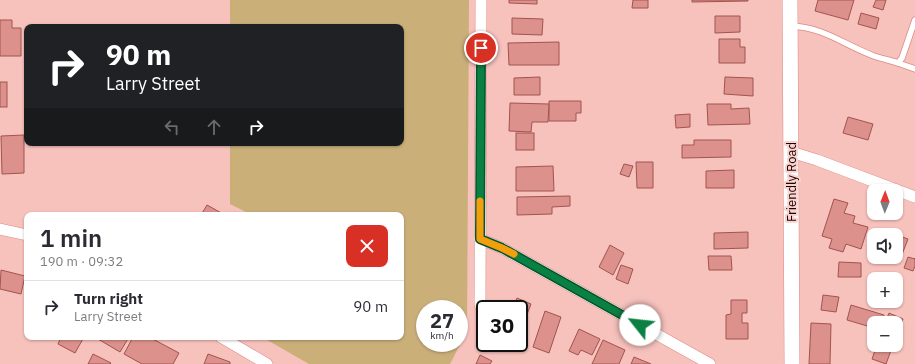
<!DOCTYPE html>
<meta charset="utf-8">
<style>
:root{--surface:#fff;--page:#f7f7f7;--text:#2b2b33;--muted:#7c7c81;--line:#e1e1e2}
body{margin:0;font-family:"IBM Plex Sans",sans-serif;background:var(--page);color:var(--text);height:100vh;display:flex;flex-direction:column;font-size:15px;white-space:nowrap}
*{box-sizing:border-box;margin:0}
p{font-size:13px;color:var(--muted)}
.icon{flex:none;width:22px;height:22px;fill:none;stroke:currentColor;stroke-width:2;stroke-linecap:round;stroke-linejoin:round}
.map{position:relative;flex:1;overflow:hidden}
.side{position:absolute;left:24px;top:212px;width:380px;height:128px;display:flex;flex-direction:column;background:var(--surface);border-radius:8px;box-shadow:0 1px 3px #0004}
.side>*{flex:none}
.guide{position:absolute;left:24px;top:24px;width:380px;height:122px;border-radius:8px;box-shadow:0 1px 3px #0004;background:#202124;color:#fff;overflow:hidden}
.needle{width:26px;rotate:1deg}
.tools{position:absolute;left:867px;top:184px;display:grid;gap:8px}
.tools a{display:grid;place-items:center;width:36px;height:36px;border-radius:8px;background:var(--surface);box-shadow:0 1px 3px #0004;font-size:20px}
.speed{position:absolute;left:416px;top:300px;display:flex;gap:8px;font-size:20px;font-weight:700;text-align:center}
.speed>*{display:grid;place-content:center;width:52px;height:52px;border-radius:50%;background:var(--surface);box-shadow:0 1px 3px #0004;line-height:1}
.speed small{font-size:10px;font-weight:400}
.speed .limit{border:2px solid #111;border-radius:6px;background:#fff;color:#111}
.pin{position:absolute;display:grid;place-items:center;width:34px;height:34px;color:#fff;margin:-17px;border:2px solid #fff;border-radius:50%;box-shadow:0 1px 4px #0007}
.me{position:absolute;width:44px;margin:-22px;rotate:299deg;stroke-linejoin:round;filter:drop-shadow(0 0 3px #0008)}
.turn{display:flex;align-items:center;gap:14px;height:84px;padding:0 16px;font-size:18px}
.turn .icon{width:52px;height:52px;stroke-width:2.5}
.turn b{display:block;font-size:28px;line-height:34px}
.lanes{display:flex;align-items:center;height:38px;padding:0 16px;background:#0003;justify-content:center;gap:20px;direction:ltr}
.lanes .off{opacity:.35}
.round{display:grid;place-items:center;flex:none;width:42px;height:42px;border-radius:8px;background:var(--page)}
.overview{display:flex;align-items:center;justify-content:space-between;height:68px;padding:0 16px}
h1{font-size:24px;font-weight:600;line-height:30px}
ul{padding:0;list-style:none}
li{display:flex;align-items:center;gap:12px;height:52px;padding:0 16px;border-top:1px solid var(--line)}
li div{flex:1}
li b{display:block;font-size:15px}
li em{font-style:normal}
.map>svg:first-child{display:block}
.green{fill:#caaf79;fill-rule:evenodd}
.building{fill:#dc918c;stroke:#a15450}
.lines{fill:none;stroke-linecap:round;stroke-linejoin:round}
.lane-casing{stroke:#dc8983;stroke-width:7}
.street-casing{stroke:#dc8983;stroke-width:12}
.secondary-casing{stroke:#dc8983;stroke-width:16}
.lane{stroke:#fff;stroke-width:5.5}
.street{stroke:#fff;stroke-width:11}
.secondary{stroke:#fff;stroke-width:15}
.route-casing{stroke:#07532c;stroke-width:10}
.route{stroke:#0b8043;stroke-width:7}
.slow{stroke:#f59e0b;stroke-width:7}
.labels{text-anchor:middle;stroke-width:4;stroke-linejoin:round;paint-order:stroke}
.street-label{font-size:13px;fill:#1e0303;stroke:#f8d3d0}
</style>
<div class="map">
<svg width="915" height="364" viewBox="0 0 915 364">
<rect width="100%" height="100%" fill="#f7c1bc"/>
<path class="green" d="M230,0H469L467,331L450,364H309L262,337H401V215H252L230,204V143H401V27H230ZM425,309H459V343H425Z"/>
<g class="building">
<path d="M509,0H537V4L509,3Z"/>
<path d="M633,0H648V8H632Z"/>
<path d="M692,0H748V1L692,2Z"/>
<path d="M818,0H854L848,20L815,11Z"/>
<path d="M876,0H886L883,10L873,7Z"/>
<path d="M861,13L879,18L876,29L858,24Z"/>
<path d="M715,16H740V32L715,33Z"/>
<path d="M512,18L543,19L542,35L512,34Z"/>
<path d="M0,20H12V28H21V56H0Z"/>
<path d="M719,39H740V47H745V63H719Z"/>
<path d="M559,42V65H509L508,43Z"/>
<path d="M540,77V95H514V78Z"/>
<path d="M725,77L753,78V96L724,94Z"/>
<rect x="0" y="82" width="7" height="25"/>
<path d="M549,101H581V113H576V121H549Z"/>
<path d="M510,103L549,104L548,122H532L531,132L509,131Z"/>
<path d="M707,104H731V109L749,108L750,124L708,125Z"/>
<path d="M690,114V127L676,128L675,115Z"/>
<path d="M848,117L873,124L868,140L843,133Z"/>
<rect x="516" y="133" width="18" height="17"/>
<path d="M24,135V173L2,174L1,136Z"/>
<path d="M694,140H731V157L682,158V145H694Z"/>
<path d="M636,162H653V188H637Z"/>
<path d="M624,164L633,166L629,177L620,174Z"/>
<path d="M553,166L554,191H516V167Z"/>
<path d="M734,170V188H706V171Z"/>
<path d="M570,196V206L552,207V214L517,215V197Z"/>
<path d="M834,199L848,203L844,213L855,216L853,223L868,227L861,249L846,244L843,252L829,248L832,239L822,236Z"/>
<path d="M207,205L225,215H201Z"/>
<path d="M883,230L908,239L901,257L896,255V235H881Z"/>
<path d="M748,232V248L714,249V233Z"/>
<path d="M610,245L624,253L613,275L599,267Z"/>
<path d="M708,256H731L732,270H709Z"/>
<path d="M908,257L915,259V258V266L913,271L904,268Z"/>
<path d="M839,262L861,263V277H838Z"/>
<path d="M621,265L633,269L628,284L616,279Z"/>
<path d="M1,270L25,276L21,294L0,289Z"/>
<path d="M823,295L839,297L836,312L821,310Z"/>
<path d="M517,298L531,304L526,317L519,314V309H512Z"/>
<path d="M731,300H747V313H742V323H748V339H726V315L731,314Z"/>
<path d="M851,305L884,315L882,323H874V328L847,320Z"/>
<path d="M545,311L561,317L549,353L533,347Z"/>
<path d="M889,313L903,319L896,338V323H885Z"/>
<path d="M811,323L831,324L830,364H809Z"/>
<path d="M579,329L600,339L592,355L581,350L578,355L569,351Z"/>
<path d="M61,337H84L75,353L58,344Z"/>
<path d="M99,337H129L120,352L98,339Z"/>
<path d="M133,337H149L179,353L173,364H142L124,354Z"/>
<path d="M603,340L625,350L619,364H592Z"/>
<path d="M877,345H893L886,364L872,359Z"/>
<path d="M93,354L111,363L110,364H88Z"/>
<path d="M208,354L230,362V364H204Z"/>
<path d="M480,355L492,361L490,364H476Z"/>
<path d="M634,357L651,364H631Z"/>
</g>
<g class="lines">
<g class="lane-casing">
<g id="lane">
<path d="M790,26C824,27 844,45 874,56C882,59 890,60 898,63L902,58L915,20"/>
<path d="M898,63L915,69"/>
</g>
</g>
<g class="street-casing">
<g id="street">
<path d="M791,152L817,160L915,197"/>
<path d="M0,229L27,235"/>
<path d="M480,239L502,248L710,364"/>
<path d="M480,305L481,0"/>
<path d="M221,337L267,364"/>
</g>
</g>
<g class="secondary-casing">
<path id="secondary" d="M790,0L792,364"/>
</g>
<use href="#lane" class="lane"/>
<use href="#street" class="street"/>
<use href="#secondary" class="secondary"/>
</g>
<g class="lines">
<g class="route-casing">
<path id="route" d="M481,48L480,239L502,248L640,325"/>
</g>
<use href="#route" class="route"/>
<path class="slow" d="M480,201V239L502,248L514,254"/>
</g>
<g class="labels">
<g class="street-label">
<text transform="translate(791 182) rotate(-90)" y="5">Friendly Road</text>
</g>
</g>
</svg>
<div class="tools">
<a><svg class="needle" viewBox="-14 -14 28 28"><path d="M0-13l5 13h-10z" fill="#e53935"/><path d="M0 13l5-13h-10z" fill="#7c7c81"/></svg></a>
<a><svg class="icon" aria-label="sound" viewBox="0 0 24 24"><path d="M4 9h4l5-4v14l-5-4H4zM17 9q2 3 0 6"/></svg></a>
<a>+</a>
<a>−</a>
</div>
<div class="speed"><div>27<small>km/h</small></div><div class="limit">30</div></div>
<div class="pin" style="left:481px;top:48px;background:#d93025"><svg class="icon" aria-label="arrive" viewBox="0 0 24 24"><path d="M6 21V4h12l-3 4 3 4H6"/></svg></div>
<svg class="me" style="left:640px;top:325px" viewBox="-20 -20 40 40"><circle r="19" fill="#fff"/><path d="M0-13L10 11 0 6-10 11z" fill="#0b8043"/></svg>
<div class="guide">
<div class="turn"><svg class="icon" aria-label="right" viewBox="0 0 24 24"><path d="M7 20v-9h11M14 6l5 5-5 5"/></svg><div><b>90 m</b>Larry Street</div></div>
<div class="lanes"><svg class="icon off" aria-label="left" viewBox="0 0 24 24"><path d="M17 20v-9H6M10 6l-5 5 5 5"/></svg><svg class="icon off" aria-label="ahead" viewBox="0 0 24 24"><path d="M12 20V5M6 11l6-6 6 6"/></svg><svg class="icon" aria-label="right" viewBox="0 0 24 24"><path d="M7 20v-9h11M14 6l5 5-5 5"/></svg></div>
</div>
<section class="side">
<div class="overview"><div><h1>1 min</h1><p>190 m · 09:32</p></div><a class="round" style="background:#d93025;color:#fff"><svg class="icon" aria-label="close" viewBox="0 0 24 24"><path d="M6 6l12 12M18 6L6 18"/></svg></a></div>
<ul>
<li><svg class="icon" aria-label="right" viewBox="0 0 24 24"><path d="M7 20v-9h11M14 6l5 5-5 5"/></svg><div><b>Turn right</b><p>Larry Street</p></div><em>90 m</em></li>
</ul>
</section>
</div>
